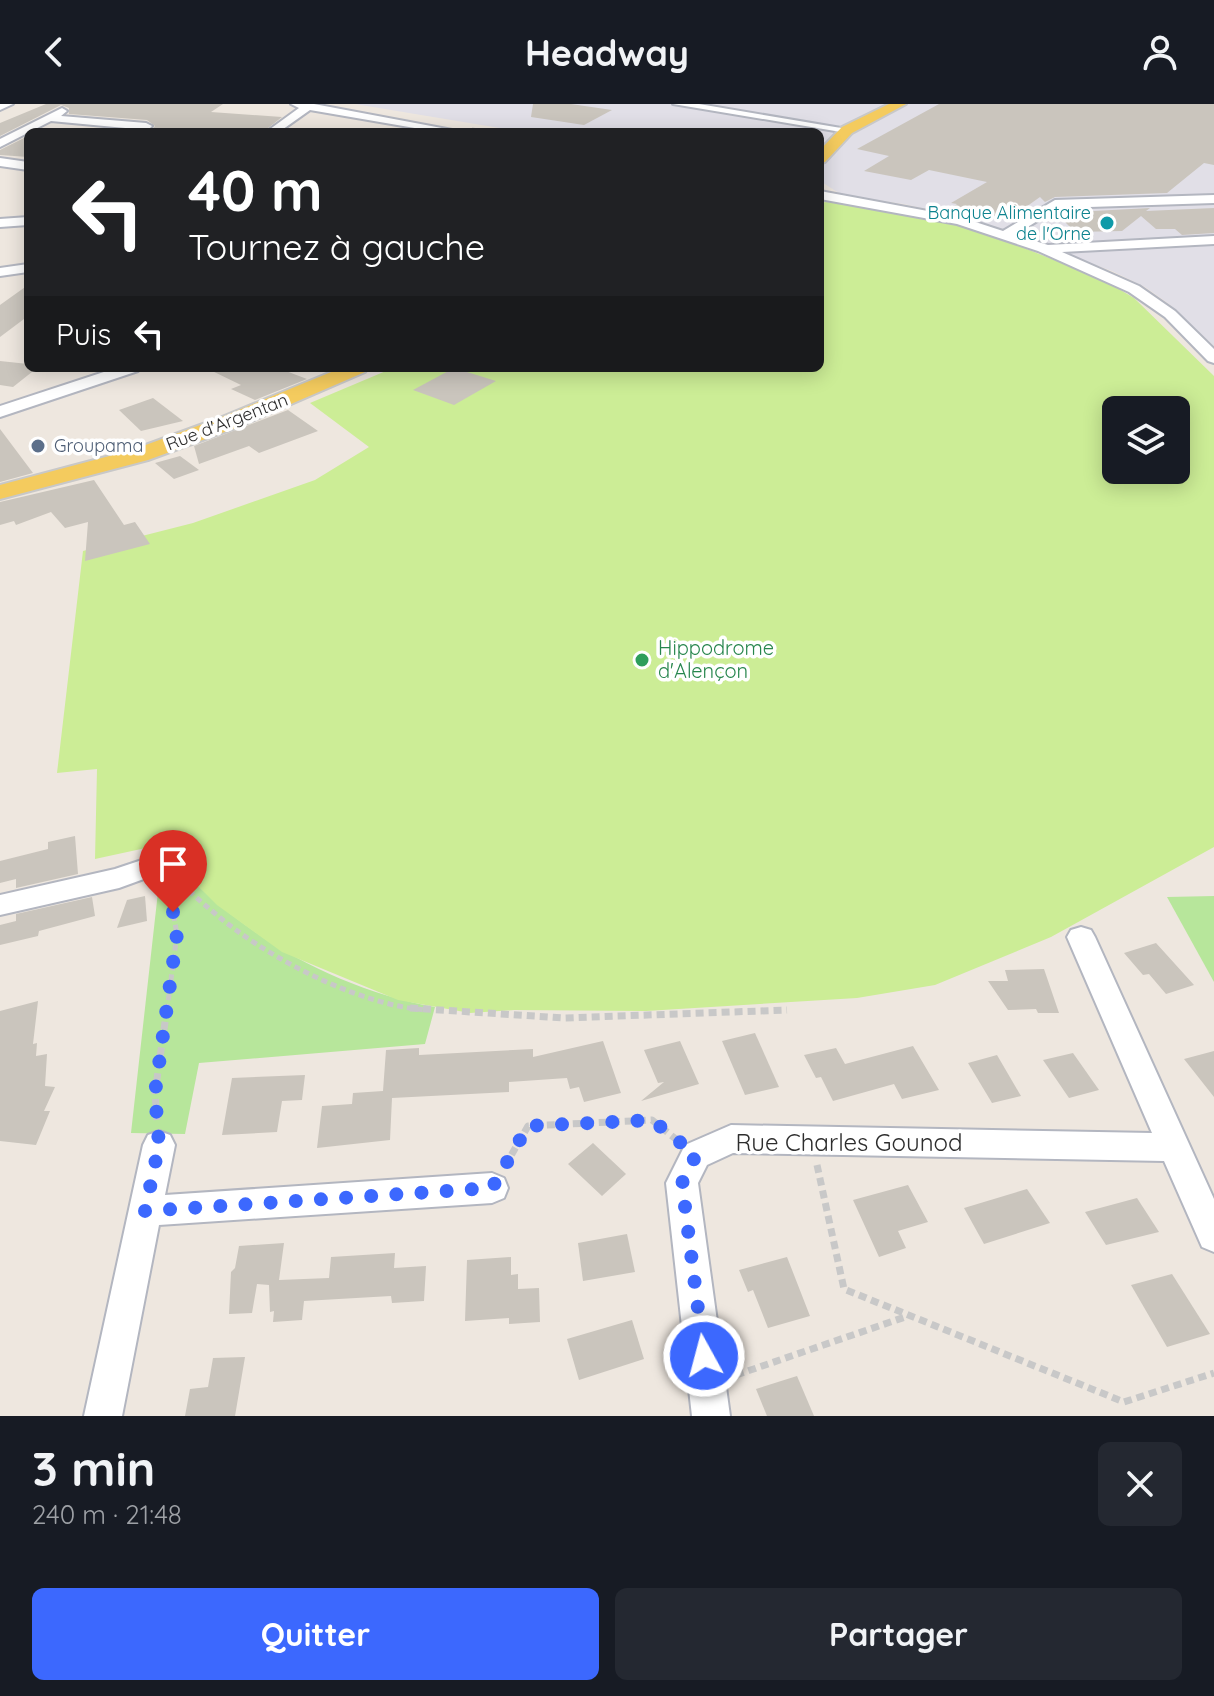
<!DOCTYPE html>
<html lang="fr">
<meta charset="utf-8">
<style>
:root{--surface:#171b24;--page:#242831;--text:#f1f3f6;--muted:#9ea1a6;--accent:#3c68fe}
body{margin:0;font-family:Quicksand,sans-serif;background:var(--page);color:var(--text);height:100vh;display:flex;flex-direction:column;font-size:30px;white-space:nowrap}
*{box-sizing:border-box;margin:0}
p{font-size:26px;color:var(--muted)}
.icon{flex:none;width:44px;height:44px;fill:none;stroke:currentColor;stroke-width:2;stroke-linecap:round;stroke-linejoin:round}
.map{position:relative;height:1312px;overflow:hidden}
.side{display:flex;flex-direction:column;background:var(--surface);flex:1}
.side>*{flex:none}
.guide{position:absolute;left:24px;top:24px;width:800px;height:244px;border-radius:12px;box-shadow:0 4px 20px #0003;background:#202124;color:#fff;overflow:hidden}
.tools{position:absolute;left:1102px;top:292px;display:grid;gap:16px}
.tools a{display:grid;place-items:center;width:88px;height:88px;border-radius:12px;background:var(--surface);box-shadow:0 4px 20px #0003;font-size:40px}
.pin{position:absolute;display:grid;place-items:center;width:68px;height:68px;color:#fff;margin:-82px -34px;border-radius:50% 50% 50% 0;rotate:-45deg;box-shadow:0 0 8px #0007}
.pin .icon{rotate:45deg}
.me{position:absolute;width:88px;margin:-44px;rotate:353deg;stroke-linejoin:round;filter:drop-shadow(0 0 6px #0008)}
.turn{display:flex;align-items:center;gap:28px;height:168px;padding:0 32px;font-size:36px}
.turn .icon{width:104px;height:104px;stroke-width:2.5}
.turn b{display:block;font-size:56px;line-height:68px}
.then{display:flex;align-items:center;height:76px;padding:0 32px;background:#0003;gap:16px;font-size:30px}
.round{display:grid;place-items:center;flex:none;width:84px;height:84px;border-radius:12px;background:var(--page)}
.summary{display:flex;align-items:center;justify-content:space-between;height:136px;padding:0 32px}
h1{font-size:48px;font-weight:700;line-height:60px}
.primary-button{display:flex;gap:16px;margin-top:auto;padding:16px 32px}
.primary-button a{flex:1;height:92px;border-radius:12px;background:var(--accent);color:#fff;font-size:32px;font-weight:700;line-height:92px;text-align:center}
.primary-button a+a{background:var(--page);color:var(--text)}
header{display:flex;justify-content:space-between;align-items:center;height:104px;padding:0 32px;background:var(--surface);font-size:36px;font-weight:700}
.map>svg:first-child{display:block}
.industrial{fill:#e1dfe7}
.green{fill:#b7e69b}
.pitch{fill:#cced96;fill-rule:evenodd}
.building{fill:#cac5bd}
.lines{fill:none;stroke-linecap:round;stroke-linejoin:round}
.minor-casing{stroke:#b3b6c0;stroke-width:4}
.major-casing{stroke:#c8c8c8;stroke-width:4}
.path-far2{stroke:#c8c8c8;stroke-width:3;stroke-dasharray:3 2;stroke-linecap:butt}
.path-far1{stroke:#c8c8c8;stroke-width:5;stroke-dasharray:6 4;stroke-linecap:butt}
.path{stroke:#c8c8c8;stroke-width:7;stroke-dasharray:8 5;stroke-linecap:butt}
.minor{fill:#fff;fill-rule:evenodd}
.major{fill:#f4cb5e;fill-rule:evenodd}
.route{stroke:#3c68fe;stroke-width:14;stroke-dasharray:0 25.2}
.culture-dot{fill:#0f9aa8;stroke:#fff;stroke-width:3}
.service-dot{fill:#5c6f8a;stroke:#fff;stroke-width:3}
.leisure-dot{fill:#2e9e5b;stroke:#fff;stroke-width:3}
.labels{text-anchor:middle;stroke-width:7;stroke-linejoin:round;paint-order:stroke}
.far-culture-label{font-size:18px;fill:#0d838f;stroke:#fff;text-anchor:end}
.far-street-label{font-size:18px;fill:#2d2d2d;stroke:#fff}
.far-service-label{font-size:18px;fill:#4e5e75;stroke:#fff;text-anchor:start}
.leisure-label{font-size:20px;fill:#27864d;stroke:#fff;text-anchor:start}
.near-street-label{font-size:24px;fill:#2d2d2d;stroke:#fff}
</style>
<header><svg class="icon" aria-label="back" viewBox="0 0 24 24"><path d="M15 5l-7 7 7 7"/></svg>Headway<svg class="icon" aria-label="person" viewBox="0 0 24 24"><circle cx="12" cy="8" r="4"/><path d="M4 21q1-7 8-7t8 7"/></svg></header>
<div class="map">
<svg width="1214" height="1312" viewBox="0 0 1214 1312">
<rect width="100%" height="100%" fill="#eee7df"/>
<path class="industrial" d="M355,0H1214V242L1169,200L1145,183L1112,167L973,116L904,100L842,91L820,77V28H523Z"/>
<g class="green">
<path d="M189,773C255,839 342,886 435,903L425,940L199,959L185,1030L131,1029L159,779Z"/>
<path d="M1214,792V878L1167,793Z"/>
</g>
<path class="pitch" d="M826,98L941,115L989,130L1102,175L1134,194L1214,272V743L1051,833L935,881L857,894L646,907L514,906L470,909L398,896L282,848L217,801L189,773L187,750L178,737L95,755L97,665L57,669L83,447L193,419L315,376L369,343L310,299L393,264H820V99ZM1116,306H1176V366H1116Z"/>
<g class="building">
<path d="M46,0H223L211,8L282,13L263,28H150L155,22L147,16L69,10V4L61,1L0,32V19Z"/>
<path d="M533,0H571L612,6L584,21L531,13Z"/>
<path d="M939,0H1214V61L1204,59L1167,89L1055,93L1045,98L1040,93L1009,115L953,103L957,100L951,99L987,78L929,66L911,76L864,67L889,52L857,45Z"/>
<path d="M28,32V53L0,51V46Z"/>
<path d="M1150,104L1146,107L1214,104V129L1182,131L1175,125H1156L1141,112L1122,127L1075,128L1056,109Z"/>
<path d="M28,181V212L0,233V201Z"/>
<path d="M0,257L28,260V264H37L13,283L0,281Z"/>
<path d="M206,264H278L307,275L255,296L231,285L241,281Z"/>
<path d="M454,264L496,277L454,301L413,286Z"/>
<path d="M153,294L183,317L141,327L119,306Z"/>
<path d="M288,306L318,327L259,349L249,342L199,360L194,342Z"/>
<path d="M0,325L33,369L0,378Z"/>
<path d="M180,352L199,366L174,375L155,359Z"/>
<path d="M94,376L124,421L135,418L150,440L85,457L88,418L65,424L51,408L16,421L14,417L0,421V398Z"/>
<path d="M75,732L78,770L16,784V775L0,779V757L48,745V738Z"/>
<path d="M145,792L147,817L117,824L127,796Z"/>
<path d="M92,793L95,812L39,827L38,832L0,841V821L16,817V810Z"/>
<path d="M1156,839L1194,881L1166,890L1149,870L1143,871L1124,849Z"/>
<path d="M1044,865L1059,909H1038L1036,905L1008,906L988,877H1008L1005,866Z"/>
<path d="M38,897L33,940L37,939L36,952L47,950L45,982L55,983L44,1007H50L36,1041L0,1037V907Z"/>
<path d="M755,929L779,983L745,991L722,937Z"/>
<path d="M603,937L621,989L584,998L579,983L570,985L567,974L509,978V988L392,994L390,1036L317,1044L322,1002L352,1000L353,989L383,987L386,946L419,944V951L533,945V953Z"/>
<path d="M680,937L699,980L641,997L664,978L658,979L644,946Z"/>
<path d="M913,942L939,986L902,995L894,980L833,997L821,973L816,974L804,951L836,944L845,960Z"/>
<path d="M1214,947V993L1184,955Z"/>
<path d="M1073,949L1099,986L1069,994L1043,956Z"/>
<path d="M997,951L1021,992L992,999L968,959Z"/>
<path d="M305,971L302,996L282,997L277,1028L222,1031L232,974Z"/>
<path d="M593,1039L626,1070L602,1092L568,1060Z"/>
<path d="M908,1081L928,1118L898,1127L906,1144L879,1153L853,1096Z"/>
<path d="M1027,1085L1050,1119L984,1140L964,1104Z"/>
<path d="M1137,1094L1159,1128L1106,1141L1085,1108Z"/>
<path d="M627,1130L635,1168L583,1177L578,1139Z"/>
<path d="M284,1139L279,1176L329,1174L331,1153L395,1149L394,1164L426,1162L424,1197L392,1199L391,1192L304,1197L302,1216L273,1218L274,1207L270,1208L269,1181L257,1180L252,1209L229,1210L231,1168L235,1164L239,1142Z"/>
<path d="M511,1153V1171L518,1170V1185L539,1184L540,1218L509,1220V1214L465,1217L467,1156Z"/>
<path d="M787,1153L810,1212L768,1224L753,1186L748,1188L739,1166Z"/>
<path d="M1172,1170L1210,1230L1167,1243L1131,1181Z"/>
<path d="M632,1216L644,1255L579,1276L567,1235Z"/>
<path d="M245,1253L235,1312H185L190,1285L208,1283L213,1254Z"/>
<path d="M797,1272L814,1312H767L756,1285Z"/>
</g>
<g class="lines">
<g class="minor-casing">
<g id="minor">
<path d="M0,0H13L0,6Z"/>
<path d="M291,0H314L463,28H438L310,6L279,28H266L299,4Z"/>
<path d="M673,0H699L853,26L847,29Z"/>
<path d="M62,4L67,7L61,12L146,19L152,22L146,28H133L136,25L51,17L0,43V35Z"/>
<path d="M0,54L28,58V66L0,62Z"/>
<path d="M820,87L960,113L1003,127L1055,96L1214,91V99L1058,104L1015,131L1048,141L1214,132V140L1062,148L1139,182L1175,207L1214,245V259L1208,257L1165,213L1129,188L1038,147L957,120L820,95Z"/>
<path d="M28,113V121L0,123V115Z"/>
<path d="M28,160V168L0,172V164Z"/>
<path d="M116,264H140L138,267L0,313V302Z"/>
<path d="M187,741L196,744L200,750L196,756L119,784L0,811V791L115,765Z"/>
<path d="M1081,823L1091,826L1095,833L1214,1095V1148L1202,1143L1164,1057L733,1049L707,1061L698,1079L730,1312H692L666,1079L685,1041L731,1021L1152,1029L1067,833L1071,826Z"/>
<path d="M159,1027L170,1031L175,1041L165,1091L492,1069L504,1074L508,1084L504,1094L492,1099L159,1121L122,1312H84L143,1041L148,1031Z"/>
</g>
</g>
<g class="major-casing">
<g id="major">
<path d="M889,0H906L852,29L825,58L820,59V46L842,23Z"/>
<path d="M341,264H368L365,268L238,323L148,356L0,395V381L132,346L222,313Z"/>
</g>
</g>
<path class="path-far2" d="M472,25L491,28"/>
<g class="path-far1">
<path d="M174,774C194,791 214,810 236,826C285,862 365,902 427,906"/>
<path d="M167,906L177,830L167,776"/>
</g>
<g class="path">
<path d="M410,904L564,914L787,906"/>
<path d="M157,1016L155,989L167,904"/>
<path d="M817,1061L844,1185L1124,1298L1214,1269"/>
<path d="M505,1062L528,1022L652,1016L677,1036"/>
<path d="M736,1271L908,1212"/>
</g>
<use href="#minor" class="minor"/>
<use href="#major" class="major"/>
</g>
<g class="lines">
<path class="route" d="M173,808L177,830L155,989L159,1041L145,1107L492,1084L528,1022L652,1016L696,1051L682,1079L704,1252"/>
</g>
<circle class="culture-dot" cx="1107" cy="119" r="8"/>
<circle class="service-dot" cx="38" cy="342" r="8"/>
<circle class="leisure-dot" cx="642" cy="556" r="8"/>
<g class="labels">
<g class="far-culture-label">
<text x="1091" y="115">Banque Alimentaire<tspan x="1091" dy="21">de l'Orne</tspan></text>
</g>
<g class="far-street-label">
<text transform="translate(227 318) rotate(-21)" y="6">Rue d'Argentan</text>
</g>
<g class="far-service-label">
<text x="54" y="348">Groupama</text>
</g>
<g class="leisure-label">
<text x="658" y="551">Hippodrome<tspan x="658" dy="23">d'Alençon</tspan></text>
</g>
<g class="near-street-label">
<text x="849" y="1047">Rue Charles Gounod</text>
</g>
</g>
</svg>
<div class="tools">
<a><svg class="icon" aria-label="layers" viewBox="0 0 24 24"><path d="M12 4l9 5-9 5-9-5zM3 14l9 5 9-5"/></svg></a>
</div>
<div class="pin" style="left:173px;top:808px;background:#d93025"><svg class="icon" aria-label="arrive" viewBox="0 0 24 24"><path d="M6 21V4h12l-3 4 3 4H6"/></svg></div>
<svg class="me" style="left:704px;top:1252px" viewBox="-20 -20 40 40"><circle r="17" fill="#3c68fe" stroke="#fff" stroke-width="3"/><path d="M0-11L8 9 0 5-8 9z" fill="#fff"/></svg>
<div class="guide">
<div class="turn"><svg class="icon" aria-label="left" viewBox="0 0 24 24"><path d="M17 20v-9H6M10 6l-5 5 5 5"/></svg><div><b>40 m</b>Tournez à gauche</div></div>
<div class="then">Puis<svg class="icon" aria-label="left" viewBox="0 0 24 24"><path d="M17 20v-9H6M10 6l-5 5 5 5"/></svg></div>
</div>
</div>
<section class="side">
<div class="summary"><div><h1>3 min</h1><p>240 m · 21:48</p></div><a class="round"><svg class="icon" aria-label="close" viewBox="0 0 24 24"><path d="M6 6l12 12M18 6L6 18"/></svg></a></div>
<div class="primary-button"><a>Quitter</a><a>Partager</a></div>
</section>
